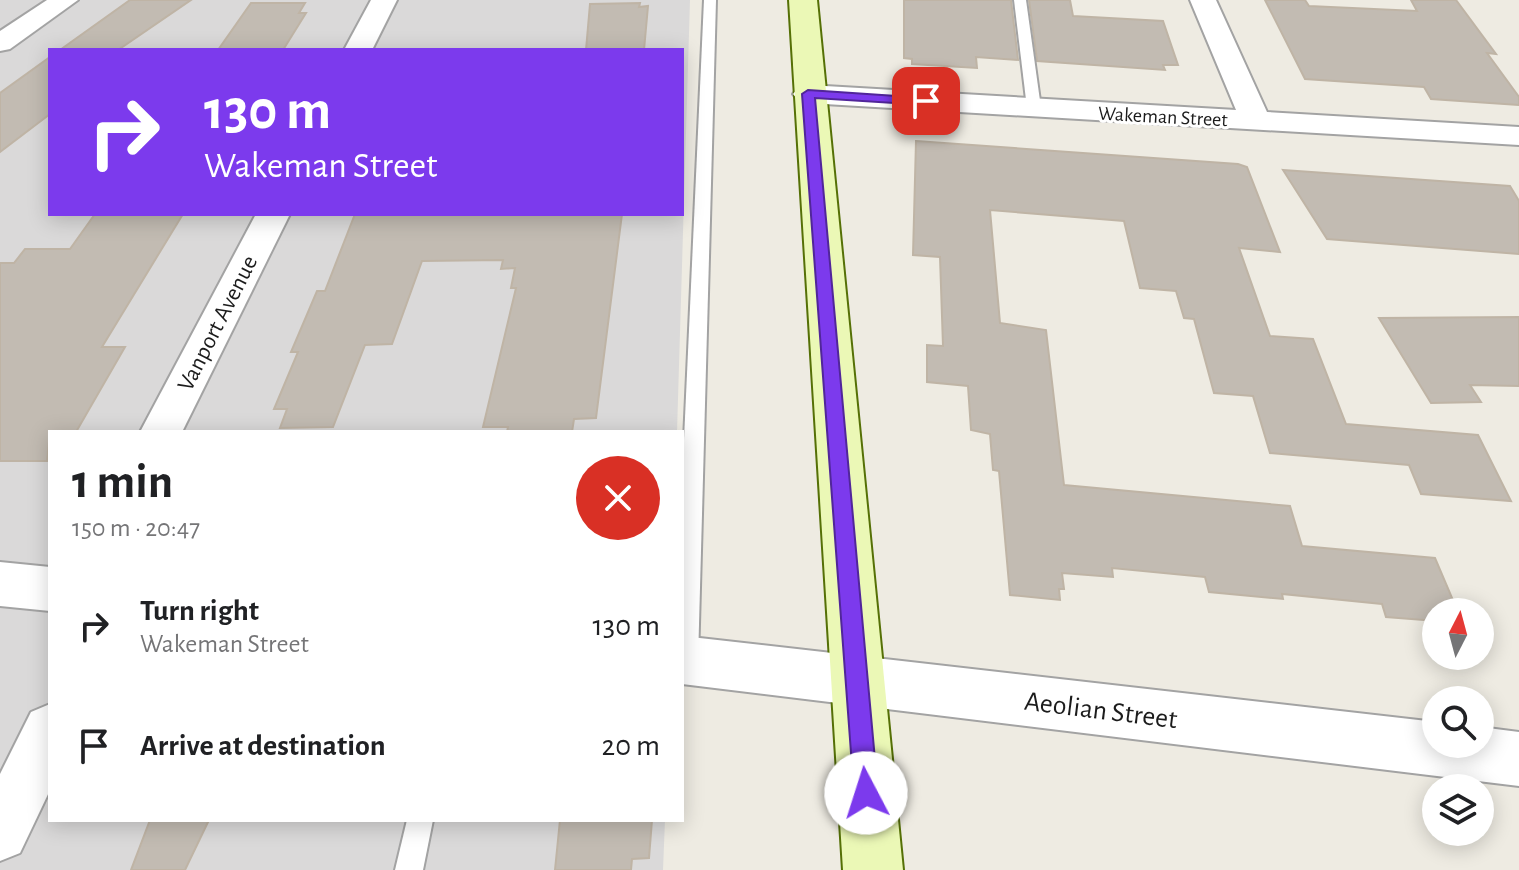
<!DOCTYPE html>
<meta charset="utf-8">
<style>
:root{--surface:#fff;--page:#f6f6f6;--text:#202124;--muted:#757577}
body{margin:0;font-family:"Alegreya Sans",sans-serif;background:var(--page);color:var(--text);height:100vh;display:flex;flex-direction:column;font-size:30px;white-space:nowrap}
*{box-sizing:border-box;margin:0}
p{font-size:26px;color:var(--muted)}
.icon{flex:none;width:44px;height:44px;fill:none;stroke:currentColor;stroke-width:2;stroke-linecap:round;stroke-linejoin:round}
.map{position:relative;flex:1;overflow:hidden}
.side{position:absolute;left:48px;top:430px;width:636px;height:392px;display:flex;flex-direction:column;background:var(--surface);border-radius:0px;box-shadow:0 4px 20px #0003}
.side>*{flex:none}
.guide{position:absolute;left:48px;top:48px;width:636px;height:168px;border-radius:0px;box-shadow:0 4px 20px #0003;background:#7c3aed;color:#fff;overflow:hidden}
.needle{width:52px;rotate:6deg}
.fabs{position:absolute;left:1422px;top:598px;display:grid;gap:16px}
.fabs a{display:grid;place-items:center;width:72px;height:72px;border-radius:50%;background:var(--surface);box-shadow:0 4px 20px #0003;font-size:40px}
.pin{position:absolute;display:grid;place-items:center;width:68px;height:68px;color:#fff;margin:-34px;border-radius:16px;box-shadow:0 4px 12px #0006}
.me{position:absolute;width:88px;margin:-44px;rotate:355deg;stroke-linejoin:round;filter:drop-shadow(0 0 6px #0008)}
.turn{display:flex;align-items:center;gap:28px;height:168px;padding:0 24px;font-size:36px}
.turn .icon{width:104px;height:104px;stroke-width:2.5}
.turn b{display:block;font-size:56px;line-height:68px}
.round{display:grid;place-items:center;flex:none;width:84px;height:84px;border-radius:42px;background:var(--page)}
.head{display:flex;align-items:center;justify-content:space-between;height:136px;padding:0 24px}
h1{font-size:48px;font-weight:600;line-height:60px}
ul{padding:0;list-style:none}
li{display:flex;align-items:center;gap:24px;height:120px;padding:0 24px}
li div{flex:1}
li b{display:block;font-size:30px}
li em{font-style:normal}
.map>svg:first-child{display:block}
.residential{fill:#dad9d9;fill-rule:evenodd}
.building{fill:#c2bbb2;stroke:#bfb4a5;stroke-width:2}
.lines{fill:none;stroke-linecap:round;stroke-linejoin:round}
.service-casing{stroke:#a3a3a3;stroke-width:4}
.minor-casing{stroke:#a3a3a3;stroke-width:4}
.secondary-casing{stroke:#557006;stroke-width:4}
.service{fill:#fff;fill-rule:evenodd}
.minor{fill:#fff;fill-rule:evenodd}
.secondary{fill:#ebf8b6;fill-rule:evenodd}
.route{fill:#7c3aed;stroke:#51269a;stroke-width:2}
.labels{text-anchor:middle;stroke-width:6;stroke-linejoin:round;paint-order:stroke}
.far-street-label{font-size:20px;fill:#1c1c1c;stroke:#fff}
.street-label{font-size:24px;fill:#1c1c1c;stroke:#fff}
.near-street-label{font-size:28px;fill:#1c1c1c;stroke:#fff}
</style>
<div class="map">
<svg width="1519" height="870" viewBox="0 0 1519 870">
<rect width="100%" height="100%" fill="#eeebe2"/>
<path class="residential" d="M0,0H690L677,432H50V820H665L663,870H0ZM50,50H682V214H50Z"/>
<g class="building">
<path d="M130,0H191L118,50H60Z"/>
<path d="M904,0H1011L1018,60L976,57L977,68L912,64V59L904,58Z"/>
<path d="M1029,0H1070L1073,16L1163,21L1178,65H1163L1165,70L1037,61Z"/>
<path d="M1265,0H1305L1309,6L1417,11L1411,0H1456L1496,54L1487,53L1519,97V105L1431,99L1424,87L1305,79Z"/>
<path d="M251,3H305L299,13H306L283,50H218Z"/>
<path d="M640,3L639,7L648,6L644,50H586L590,4Z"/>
<path d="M50,57V114L0,152V93Z"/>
<path d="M916,141L1238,164L1247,167L1280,252L1239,248L1270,336L1313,339L1346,424L1478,435L1511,501L1421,494L1409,465L1270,453L1253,396L1214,393L1194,319L1184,318L1176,291L1140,288L1124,221L990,210L1000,323L1046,330L1064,485L1290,506L1302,546L1435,558L1458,612H1436V621L1386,617L1382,604L1282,594L1283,599L1209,592L1205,577L1112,568L1113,577L1062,573L1064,589H1059L1060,600L1010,595L999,471L993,470L990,434L971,430L968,386L927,382V345L943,346L940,257L913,255Z"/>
<path d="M1283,170L1510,186L1519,201V254L1327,239Z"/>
<path d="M95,214H183L102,347H125L76,432H50L47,461H0V263H14L25,249H70Z"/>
<path d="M355,214H622L596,418L574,419L572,432H507L508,427H483L516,288H511L515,268L501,269L503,260L422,261L392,344L365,345L333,427L280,428L287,409H274L298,352H291L317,291H325Z"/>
<path d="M1519,317V386L1470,385L1481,402L1431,403L1379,318Z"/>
<path d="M150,820H209L185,870H131Z"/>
<path d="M560,820H652L649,858L632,859L631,870H555Z"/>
</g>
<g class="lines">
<g class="service-casing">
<g id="service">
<path d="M704,0H716L698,661L694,669L686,673L682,671V484Z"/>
<path d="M1014,0H1026L1041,108L1034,112L1027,108Z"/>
<path d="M407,820H433L423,870H395Z"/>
</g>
</g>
<g class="minor-casing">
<g id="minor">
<path d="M47,0H78L10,49L0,51V31Z"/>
<path d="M371,0H397L372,50H344Z"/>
<path d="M1190,0H1216L1267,112L1519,127V145L808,103L798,100L793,94L798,88L808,85L1236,110Z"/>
<path d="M256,214H290L182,432H140Z"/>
<path d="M0,562L50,567V611L0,606Z"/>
<path d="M682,636L1436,722V744H1480V727L1519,732V786L682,684Z"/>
<path d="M50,704V790L20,853L0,861V774L31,712Z"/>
</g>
</g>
<g class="secondary-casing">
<path id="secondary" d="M789,0H817L903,870H843Z"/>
</g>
<use href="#service" class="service"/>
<use href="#minor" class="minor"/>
<use href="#secondary" class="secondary"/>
</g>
<path class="route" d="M808,90L926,98L932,101L926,105L815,98L878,793L875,801L866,805L858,801L854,793L802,94Z"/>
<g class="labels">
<g class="far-street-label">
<text transform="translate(1163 116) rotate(3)" y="7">Wakeman Street</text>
</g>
<g class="street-label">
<text transform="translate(217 323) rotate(-63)" y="8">Vanport Avenue</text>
</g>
<g class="near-street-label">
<text transform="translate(1101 709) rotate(7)" y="10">Aeolian Street</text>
</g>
</g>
</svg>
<div class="fabs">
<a><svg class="needle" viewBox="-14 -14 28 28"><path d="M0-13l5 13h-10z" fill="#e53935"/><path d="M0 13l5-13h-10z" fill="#757577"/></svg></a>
<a><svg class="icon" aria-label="search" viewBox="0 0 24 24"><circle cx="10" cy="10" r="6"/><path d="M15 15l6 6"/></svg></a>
<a><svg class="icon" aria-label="layers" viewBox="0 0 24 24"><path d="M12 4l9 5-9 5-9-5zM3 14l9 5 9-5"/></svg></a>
</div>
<div class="pin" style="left:926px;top:101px;background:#d93025"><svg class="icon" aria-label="arrive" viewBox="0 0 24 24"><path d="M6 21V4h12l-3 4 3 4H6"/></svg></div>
<svg class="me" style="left:866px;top:793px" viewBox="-20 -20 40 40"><circle r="19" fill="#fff"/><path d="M0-13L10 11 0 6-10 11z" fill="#7c3aed"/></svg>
<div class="guide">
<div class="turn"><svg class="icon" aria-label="right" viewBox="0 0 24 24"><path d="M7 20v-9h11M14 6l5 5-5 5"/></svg><div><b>130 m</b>Wakeman Street</div></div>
</div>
<section class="side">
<div class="head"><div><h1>1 min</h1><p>150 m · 20:47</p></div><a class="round" style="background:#d93025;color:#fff"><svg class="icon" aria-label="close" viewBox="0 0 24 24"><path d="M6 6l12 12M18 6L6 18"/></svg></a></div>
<ul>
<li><svg class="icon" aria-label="right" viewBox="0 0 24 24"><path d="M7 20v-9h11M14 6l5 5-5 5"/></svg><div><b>Turn right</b><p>Wakeman Street</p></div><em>130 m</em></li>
<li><svg class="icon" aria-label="arrive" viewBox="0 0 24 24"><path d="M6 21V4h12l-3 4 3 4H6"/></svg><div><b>Arrive at destination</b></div><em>20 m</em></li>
</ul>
</section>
</div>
